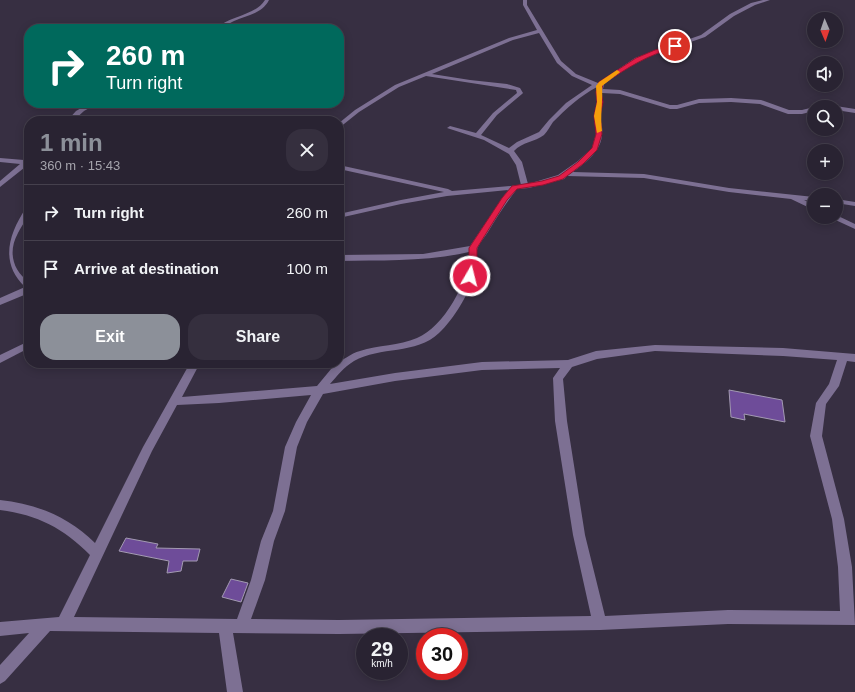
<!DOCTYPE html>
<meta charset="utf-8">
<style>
:root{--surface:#292332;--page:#352f3e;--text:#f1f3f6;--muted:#a5a4ac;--line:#45404d;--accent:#8c9099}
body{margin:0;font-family:Helvetica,sans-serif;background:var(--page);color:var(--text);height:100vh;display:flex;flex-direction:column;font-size:15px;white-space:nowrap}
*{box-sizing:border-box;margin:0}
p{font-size:13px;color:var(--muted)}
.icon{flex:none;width:22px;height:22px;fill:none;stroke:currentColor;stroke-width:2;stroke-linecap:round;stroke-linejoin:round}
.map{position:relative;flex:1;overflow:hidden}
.side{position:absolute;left:24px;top:116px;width:320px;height:252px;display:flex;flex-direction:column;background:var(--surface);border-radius:16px;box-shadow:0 2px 10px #0003,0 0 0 1px var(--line)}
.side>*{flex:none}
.guide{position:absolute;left:24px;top:24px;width:320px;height:84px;border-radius:16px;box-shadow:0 2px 10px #0003,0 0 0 1px var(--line);background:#00695c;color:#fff;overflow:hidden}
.needle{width:26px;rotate:178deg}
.fabs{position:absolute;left:807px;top:12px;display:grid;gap:8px}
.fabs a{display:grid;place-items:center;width:36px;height:36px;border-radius:50%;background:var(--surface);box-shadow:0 2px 10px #0003,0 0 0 1px var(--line);font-size:20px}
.speed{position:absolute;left:356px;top:628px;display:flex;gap:8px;font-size:20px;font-weight:700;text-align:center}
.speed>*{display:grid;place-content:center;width:52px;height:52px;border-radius:50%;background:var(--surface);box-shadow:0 2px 10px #0003,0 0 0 1px var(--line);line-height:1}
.speed small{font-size:10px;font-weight:400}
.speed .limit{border:6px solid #d22;background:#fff;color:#111}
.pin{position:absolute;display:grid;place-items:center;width:34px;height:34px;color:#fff;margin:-17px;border:2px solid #fff;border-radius:50%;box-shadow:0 1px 4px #0007}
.me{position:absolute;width:44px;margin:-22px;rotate:8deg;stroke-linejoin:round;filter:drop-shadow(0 0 3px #0008)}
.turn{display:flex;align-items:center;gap:14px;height:84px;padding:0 16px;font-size:18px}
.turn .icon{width:52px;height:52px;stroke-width:2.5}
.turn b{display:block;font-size:28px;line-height:34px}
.round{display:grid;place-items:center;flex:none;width:42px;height:42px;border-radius:16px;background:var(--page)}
.headline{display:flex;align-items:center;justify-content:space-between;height:68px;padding:0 16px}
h1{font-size:24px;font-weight:800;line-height:30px;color:var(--accent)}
.button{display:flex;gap:8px;margin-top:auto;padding:8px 16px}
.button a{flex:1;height:46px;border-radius:16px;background:var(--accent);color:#fff;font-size:16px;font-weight:800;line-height:46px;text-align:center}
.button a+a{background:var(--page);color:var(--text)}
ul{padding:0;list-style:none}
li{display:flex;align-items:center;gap:12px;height:56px;padding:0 16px;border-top:1px solid var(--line)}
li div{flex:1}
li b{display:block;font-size:15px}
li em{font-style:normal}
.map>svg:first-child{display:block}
.building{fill:#6e4c99;stroke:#a39ab2}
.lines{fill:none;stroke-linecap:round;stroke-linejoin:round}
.minor{fill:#7d7093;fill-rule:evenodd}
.route{fill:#e11d48;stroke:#92132f}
.slow{fill:#f59e0b}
</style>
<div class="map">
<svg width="855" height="692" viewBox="0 0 855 692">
<rect width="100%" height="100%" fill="#372f42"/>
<g class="building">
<path d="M729,390L782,400L785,422L744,414L745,420L731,417Z"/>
<path d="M126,538L158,544L156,548L200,549L197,561H183L181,571L167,573L169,561L119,551Z"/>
<path d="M231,579L248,583L241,602L222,597Z"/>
</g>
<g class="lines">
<g class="minor">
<path d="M265,0H269C262,14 247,15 234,21C227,24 224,29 216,29C230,15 255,16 265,0Z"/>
<path d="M523,0H527V5L561,61L576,74L598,83L635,58L701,35L730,14L751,3L763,0H770L755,5L734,16L705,37L639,60L604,84L603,89L620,90L670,105H677L699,99L731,98L761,100L789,110H802L814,107V111L802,114H788L760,104L731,102L699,103L677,109H670L620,94L602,93C603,102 600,109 600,118C601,123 603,128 602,133C602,151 586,162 573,172L644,174L729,188L814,197V201L804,200L814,205V210L791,199L729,192L644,178L567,176L564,179L529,188L517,189C506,203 497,217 488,232C485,237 480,242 478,247C475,254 477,264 475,271C471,291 454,319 439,333C416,355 380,346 354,361C344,367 337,376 330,384L395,373L482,362L568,360L596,351L655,345L783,348L855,354V362L847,361L839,386L826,404L822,436L844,519L852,567L855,625L728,624L600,630L339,634L233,633L243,692H227L219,633L50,631L5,681L0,684V665L29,633L0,636V622L59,617L90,555C63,528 38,515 0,510V500C37,504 69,517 95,543L143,447L190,363H200L182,397L317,386L336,363C341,362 351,353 360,351C378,345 399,346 417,338C445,326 469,281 469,252C426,262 382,260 339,261V255L423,254L470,246L508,190L447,196L401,204L339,218V214L401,200L444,192L339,169V165L448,189L452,191L521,185L516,165L509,154L484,140L447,128L450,126L476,133L493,113L517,93L516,90L426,76L399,87L359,112L339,128V123L355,110L395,85L509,38L537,30L523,5ZM539,33L557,63L572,76L592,85L566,103L549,120L539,132L517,142L509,148L481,135L497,115L522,94L523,93L520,88L507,84L470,80L432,74L513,40ZM597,87V102L594,116L596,134L592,148L578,161L558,175L528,184L522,162L514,151C522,142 535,142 544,135C548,131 550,126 553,122C566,109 580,96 597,87ZM655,351L783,356L837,360L829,384L816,403L810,436L832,519L838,567L840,611L728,610L605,616L585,535L567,421L563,379L572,367L597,359ZM560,368L553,378L555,421L573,535L591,616L339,620L251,619L265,580L274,541L285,511L297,447L307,422L323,394L395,381L482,370ZM311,395L296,422L285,447L273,511L261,541L251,580L237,619L74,617L152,451L177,405L219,403Z"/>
<path d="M90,103H98L84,111L73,121H67L76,111Z"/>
<path d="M836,106L855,109V113L836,110V107H834Z"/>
<path d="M26,157H29V164L0,187V181L20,164L0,162V158L24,160Z"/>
<path d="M836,199L855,202V206L836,203Z"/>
<path d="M26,208H29C29,218 23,223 18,233C8,251 12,270 29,282V293L0,305V298L25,287C0,263 8,235 26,208Z"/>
<path d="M836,215L855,224V229L829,217H836Z"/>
<path d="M29,341V348L0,363V355Z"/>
</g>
</g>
<path class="route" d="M675,44L677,47C647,55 629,67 603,84L601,92L603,102L600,116L602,134L597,150L583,164L563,179L543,185L517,189L507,200L477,248V264L475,276L473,278H468L466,276L469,264V248L502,198L512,186L542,181L559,176L578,162L592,148L596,134L594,116L597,102L596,92L599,82L636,58L655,50Z"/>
<path class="slow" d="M617,70L620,72L619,73L602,86C603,101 600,116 602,131L597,133L594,116L597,102L596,86L599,82Z"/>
</svg>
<div class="fabs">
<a><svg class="needle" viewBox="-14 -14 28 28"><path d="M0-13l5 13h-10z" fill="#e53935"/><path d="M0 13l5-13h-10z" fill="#a5a4ac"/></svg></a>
<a><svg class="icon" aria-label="sound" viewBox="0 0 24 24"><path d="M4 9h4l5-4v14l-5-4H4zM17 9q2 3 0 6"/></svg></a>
<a><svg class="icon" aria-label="search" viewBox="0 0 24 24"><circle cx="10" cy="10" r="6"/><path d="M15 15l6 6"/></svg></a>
<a>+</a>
<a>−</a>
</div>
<div class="speed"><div>29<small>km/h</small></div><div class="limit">30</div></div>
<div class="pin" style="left:675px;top:46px;background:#d93025"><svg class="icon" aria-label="arrive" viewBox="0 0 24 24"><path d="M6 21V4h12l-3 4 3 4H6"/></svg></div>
<svg class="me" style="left:470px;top:276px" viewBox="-20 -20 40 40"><circle r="17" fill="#e11d48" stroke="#fff" stroke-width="3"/><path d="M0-11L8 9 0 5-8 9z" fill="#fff"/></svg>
<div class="guide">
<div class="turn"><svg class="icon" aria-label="right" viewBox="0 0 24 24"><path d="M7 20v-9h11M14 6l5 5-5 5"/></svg><div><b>260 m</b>Turn right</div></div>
</div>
<section class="side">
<div class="headline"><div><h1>1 min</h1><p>360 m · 15:43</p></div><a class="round"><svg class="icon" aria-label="close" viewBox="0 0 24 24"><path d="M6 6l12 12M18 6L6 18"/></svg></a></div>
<ul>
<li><svg class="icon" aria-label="right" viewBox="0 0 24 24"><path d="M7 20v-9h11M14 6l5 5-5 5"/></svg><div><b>Turn right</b></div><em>260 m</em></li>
<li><svg class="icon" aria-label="arrive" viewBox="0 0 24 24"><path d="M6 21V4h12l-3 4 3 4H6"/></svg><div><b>Arrive at destination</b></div><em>100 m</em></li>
</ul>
<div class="button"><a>Exit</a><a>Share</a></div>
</section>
</div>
